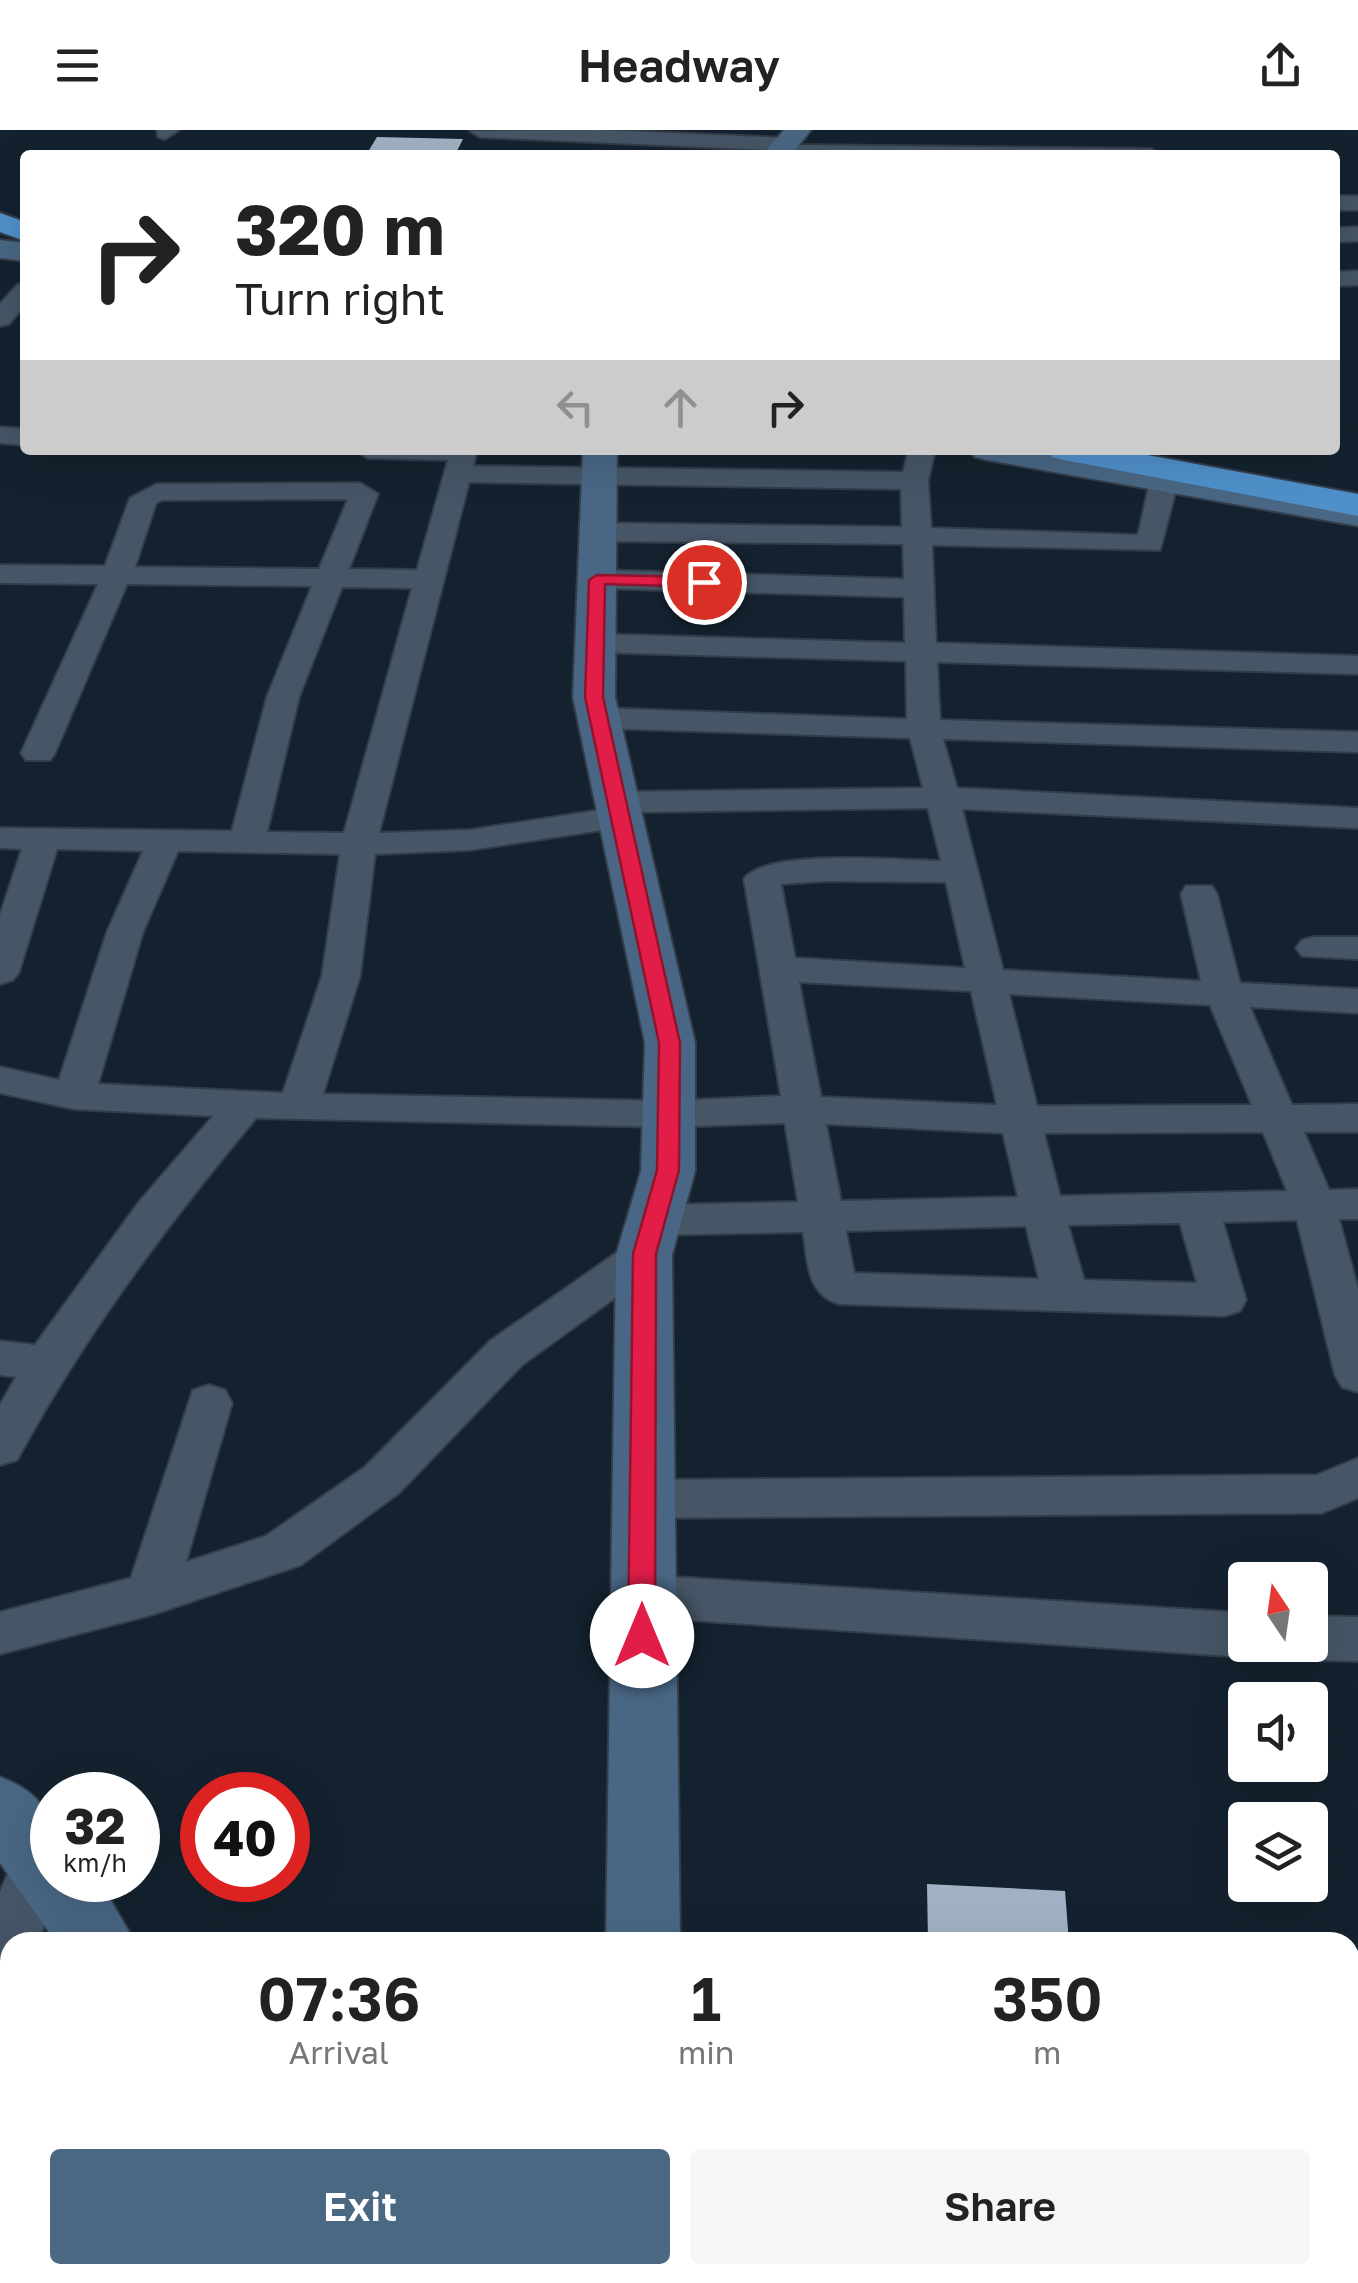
<!DOCTYPE html>
<style>
:root{--surface:#fff;--page:#f6f6f6;--text:#222;--muted:#767676;--accent:#4b6883}
body{margin:0;font-family:"Golos Text",sans-serif;background:var(--page);color:var(--text);height:100vh;display:flex;flex-direction:column;font-size:38px;white-space:nowrap}
*{box-sizing:border-box;margin:0}
p{font-size:32px;color:var(--muted)}
.icon{flex:none;width:55px;height:55px;fill:none;stroke:currentColor;stroke-width:2;stroke-linecap:round;stroke-linejoin:round}
.map{position:relative;flex:1;overflow:hidden}
.panel{position:absolute;left:0px;top:1802px;width:1360px;height:352px;display:flex;flex-direction:column;background:var(--surface);border-radius:30px 30px 0 0;box-shadow:0 10px 40px #0002}
.panel>*{flex:none}
.banner{position:absolute;left:20px;top:20px;width:1320px;height:305px;border-radius:10px;box-shadow:0 10px 40px #0002;background:#fff;color:var(--text);overflow:hidden}
.needle{width:65px;rotate:347deg}
.fabs{position:absolute;left:1228px;top:1432px;display:grid;gap:20px}
.fabs a{display:grid;place-items:center;width:100px;height:100px;border-radius:10px;background:var(--surface);box-shadow:0 10px 40px #0002;font-size:50px}
.speed{position:absolute;left:30px;top:1642px;display:flex;gap:20px;font-size:50px;font-weight:700;text-align:center}
.speed>*{display:grid;place-content:center;width:130px;height:130px;border-radius:50%;background:var(--surface);box-shadow:0 10px 40px #0002;line-height:1}
.speed small{font-size:25px;font-weight:400}
.speed .limit{border:15px solid #d22;background:#fff;color:#111}
.pin{position:absolute;display:grid;place-items:center;width:85px;height:85px;color:#fff;margin:-42px;border:5px solid #fff;border-radius:50%;box-shadow:0 2px 10px #0007}
.me{position:absolute;width:110px;margin:-55px;rotate:0deg;stroke-linejoin:round;filter:drop-shadow(0 0 8px #0008)}
.turn{display:flex;align-items:center;gap:35px;height:210px;padding:0 50px;font-size:45px}
.turn .icon{width:130px;height:130px;stroke-width:2.5}
.turn b{display:block;font-size:70px;line-height:85px}
.lanes{display:flex;align-items:center;height:95px;padding:0 50px;background:#0003;justify-content:center;gap:50px;direction:ltr}
.lanes .off{opacity:.35}
.eta{display:flex;justify-content:space-evenly;align-items:center;height:170px;text-align:center}
.eta b{font-size:60px;font-weight:600;line-height:70px}
.button{display:flex;gap:20px;margin-top:auto;padding:20px 50px}
.button a{flex:1;height:115px;border-radius:10px;background:var(--accent);color:#fff;font-size:40px;font-weight:600;line-height:115px;text-align:center}
.button a+a{background:var(--page);color:var(--text)}
header{display:flex;justify-content:space-between;align-items:center;height:130px;padding:0 50px;background:var(--surface);font-size:45px;font-weight:600}
.map>svg:first-child{display:block}
.building{fill:#a0b2c4}
.lines{fill:none;stroke-linecap:round;stroke-linejoin:round}
.street-casing{stroke:#333d49;stroke-width:4}
.secondary-casing{stroke:#333d49;stroke-width:4}
.highway-casing{stroke:#333d49;stroke-width:4}
.street{fill:#465666;fill-rule:evenodd}
.secondary{fill:#496784;fill-rule:evenodd}
.highway{fill:#4f90ca;fill-rule:evenodd}
.route{fill:#e11d48;stroke:#92132f;stroke-width:2.5}
</style>
<header><svg class="icon" aria-label="menu" viewBox="0 0 24 24"><path d="M4 6h16M4 12h16M4 18h16"/></svg>Headway<svg class="icon" aria-label="share" viewBox="0 0 24 24"><path d="M12 15V3M7 8l5-5 5 5M5 13v7h14v-7"/></svg></header>
<div class="map">
<svg width="1358" height="2153" viewBox="0 0 1358 2153">
<rect width="100%" height="100%" fill="#14222f"/>
<g class="building">
<path d="M377,7L463,9L455,25H366Z"/>
<path d="M927,1754L1065,1761L1069,1812H928Z"/>
</g>
<g class="lines">
<g class="street-casing">
<g id="street">
<path d="M157,0H179L165,9L158,7Z"/>
<path d="M601,0L786,8L796,15L1151,19L1161,25H772L771,20L480,7L470,1Z"/>
<rect x="1335" y="66" width="23" height="14"/>
<path d="M1358,97V111L1335,112V98Z"/>
<path d="M1358,141V155L1335,156V142Z"/>
<path d="M25,153V175L9,194L0,196V174L17,155Z"/>
<path d="M0,297L25,299V315L0,313Z"/>
<path d="M355,320H477L473,336L903,342L909,320H935L928,351L931,398L1138,405L1150,352L1154,346H1174L1178,352L1160,420L932,415L936,513L1358,526V544L937,532L940,590L1358,602V622L943,609L957,658L1358,678V698L962,679L1003,840L1201,851L1181,764L1186,756H1212L1217,764L1240,853L1358,859V883L1250,877L1292,975L1358,974V1002H1304L1329,1060L1358,1059V1089H1339L1358,1159V1262L1342,1257L1335,1245L1297,1090L1223,1092L1246,1170L1240,1181L1224,1186L839,1174C806,1164 808,1131 803,1102L654,1105L639,1101L633,1090L639,1079L654,1075L798,1072L785,993L668,997L256,988C166,1096 84,1206 17,1330L0,1335V1275L16,1247L0,1245V1211L35,1215L139,1072L213,986L74,979L0,963V937L59,950L107,802L143,721L57,719L19,842L13,850L0,854V785L22,719L0,718V698L232,701L267,567L312,456L127,454L55,623L50,630H26L21,623L98,454L0,453V435L105,436L130,368L157,354L360,353L378,364L349,439L417,440L448,330L368,328ZM469,352L901,359L902,397L599,393L585,402L599,411L903,414L904,449L597,440L582,449L597,458L904,467L905,513L596,504L581,513L596,522L906,531L907,589L599,578L583,588L599,598L910,608L923,658L619,662L607,665L602,672L607,679L470,700L379,703ZM348,369L319,439L135,437L156,373L162,370ZM342,457L412,458L344,703L267,702L299,567ZM928,678L941,731C902,730 766,718 744,749L781,966L668,971L323,964L360,846L375,724L470,720L622,697L634,694L639,687L636,682ZM178,721L340,724L322,846L283,963L98,954L143,802ZM825,751L946,752L965,838L795,828L781,754ZM799,852L971,861L997,975L821,967ZM1009,864L1210,875L1252,975L1037,976ZM826,994L1003,1003L1018,1067L841,1071ZM1263,1002L1287,1061L1060,1066L1044,1003ZM1180,1093L1197,1153L1084,1150L1068,1095ZM1026,1096L1039,1149L854,1143L846,1101Z"/>
<path d="M1315,807H1358V829L1302,826L1296,818L1302,810Z"/>
<path d="M644,1110L659,1114L666,1125L659,1136L522,1235L399,1363L301,1435L151,1485L0,1524V1482L131,1448L193,1260L209,1255L225,1260L232,1273L186,1432L266,1406L365,1337L490,1211L629,1114Z"/>
<path d="M1358,1328V1368L1322,1383L643,1388L626,1383L619,1369L626,1355L643,1350L1317,1345Z"/>
<path d="M642,1445L1245,1483V1515H1266L1245,1527L642,1487L624,1481L617,1466L624,1451Z"/>
<path d="M1310,1486L1358,1487V1531L1310,1530L1292,1523L1288,1515H1310Z"/>
<path d="M42,1701L52,1705V1750H61L38,1812H10V1859L0,1863V1762L22,1709Z"/>
<path d="M154,2145H218L216,2153H152Z"/>
</g>
</g>
<g class="secondary-casing">
<g id="secondary">
<path d="M784,0H811L791,25H762Z"/>
<path d="M0,110L25,113V131L0,128Z"/>
<path d="M583,320H617L615,567L695,913V1041L672,1125L680,1812H606L616,1125L641,1041L645,913L573,567Z"/>
<path d="M970,320H1047L1358,374V396L987,330L975,327Z"/>
<path d="M0,1647C56,1668 52,1697 52,1750H99L135,1812H56L0,1733Z"/>
<path d="M381,2145H476L479,2153H385Z"/>
<path d="M605,2145H689L690,2153H606Z"/>
</g>
</g>
<g class="highway-casing">
<g id="highway">
<path d="M0,83L25,92V111L0,102Z"/>
<path d="M1047,320H1120L1358,364V386L1064,330L1052,327Z"/>
</g>
</g>
<use href="#street" class="street"/>
<use href="#secondary" class="secondary"/>
<use href="#highway" class="highway"/>
</g>
<path class="route" d="M597,445L704,447L712,452L704,457L605,454L603,567L680,913L679,1040L656,1124L655,1506L651,1514H632L628,1506L633,1124L657,1040L659,913L585,567L589,450Z"/>
</svg>
<div class="fabs">
<a><svg class="needle" viewBox="-14 -14 28 28"><path d="M0-13l5 13h-10z" fill="#e53935"/><path d="M0 13l5-13h-10z" fill="#767676"/></svg></a>
<a><svg class="icon" aria-label="sound" viewBox="0 0 24 24"><path d="M4 9h4l5-4v14l-5-4H4zM17 9q2 3 0 6"/></svg></a>
<a><svg class="icon" aria-label="layers" viewBox="0 0 24 24"><path d="M12 4l9 5-9 5-9-5zM3 14l9 5 9-5"/></svg></a>
</div>
<div class="speed"><div>32<small>km/h</small></div><div class="limit">40</div></div>
<div class="pin" style="left:704px;top:452px;background:#d93025"><svg class="icon" aria-label="arrive" viewBox="0 0 24 24"><path d="M6 21V4h12l-3 4 3 4H6"/></svg></div>
<svg class="me" style="left:642px;top:1506px" viewBox="-20 -20 40 40"><circle r="19" fill="#fff"/><path d="M0-13L10 11 0 6-10 11z" fill="#e11d48"/></svg>
<div class="banner">
<div class="turn"><svg class="icon" aria-label="right" viewBox="0 0 24 24"><path d="M7 20v-9h11M14 6l5 5-5 5"/></svg><div><b>320 m</b>Turn right</div></div>
<div class="lanes"><svg class="icon off" aria-label="left" viewBox="0 0 24 24"><path d="M17 20v-9H6M10 6l-5 5 5 5"/></svg><svg class="icon off" aria-label="ahead" viewBox="0 0 24 24"><path d="M12 20V5M6 11l6-6 6 6"/></svg><svg class="icon" aria-label="right" viewBox="0 0 24 24"><path d="M7 20v-9h11M14 6l5 5-5 5"/></svg></div>
</div>
<section class="panel">
<div class="eta">
<div><b>07:36</b><p>Arrival</p></div>
<div><b>1</b><p>min</p></div>
<div><b>350</b><p>m</p></div>
</div>
<div class="button"><a>Exit</a><a>Share</a></div>
</section>
</div>
